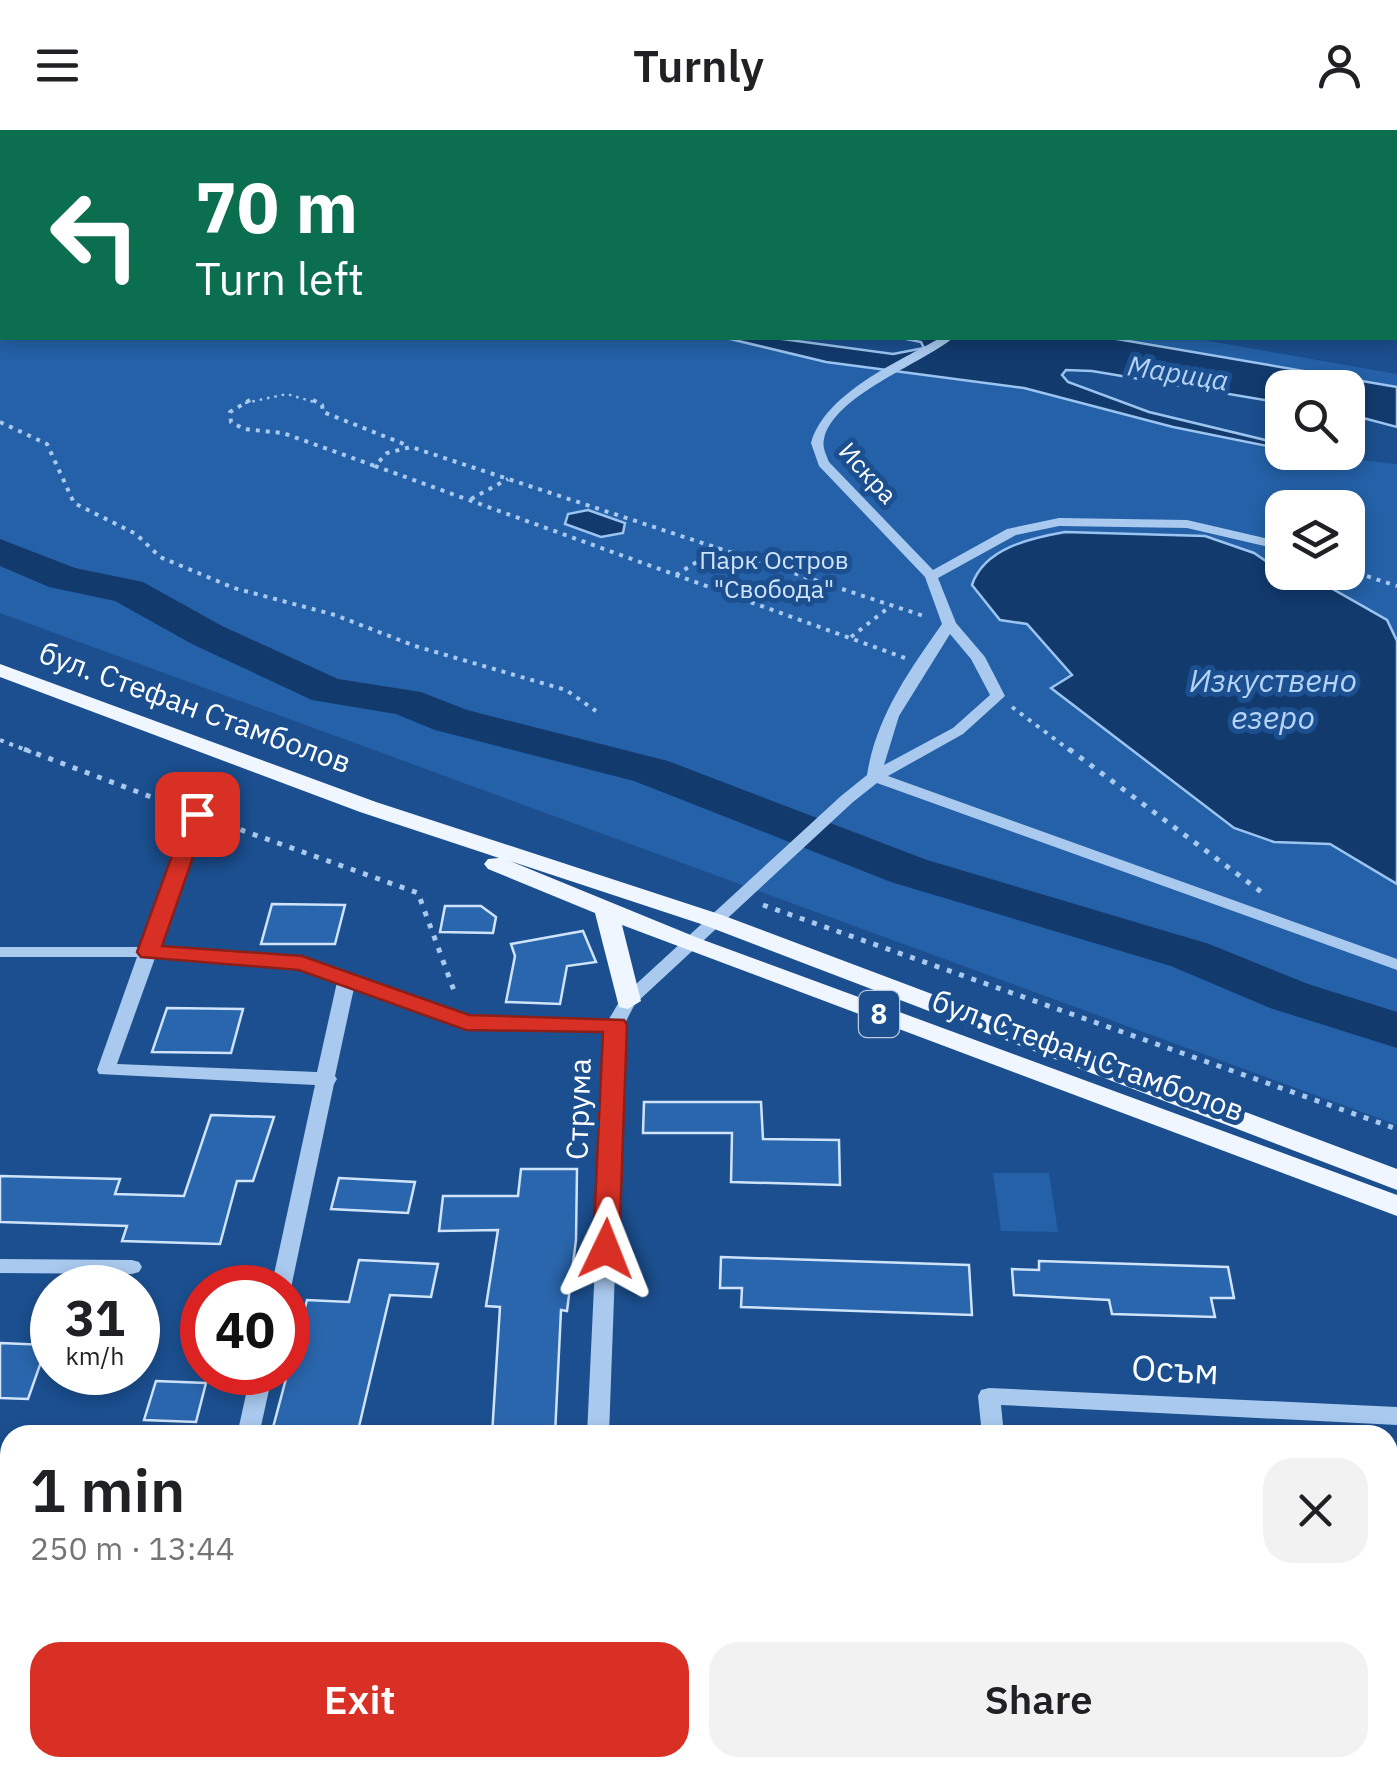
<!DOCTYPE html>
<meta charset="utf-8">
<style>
:root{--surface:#fff;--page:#f2f2f2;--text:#202124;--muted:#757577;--accent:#d93025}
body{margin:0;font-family:"IBM Plex Sans",sans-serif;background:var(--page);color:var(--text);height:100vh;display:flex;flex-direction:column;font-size:38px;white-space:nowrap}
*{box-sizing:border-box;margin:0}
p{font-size:32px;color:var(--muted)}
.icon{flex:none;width:55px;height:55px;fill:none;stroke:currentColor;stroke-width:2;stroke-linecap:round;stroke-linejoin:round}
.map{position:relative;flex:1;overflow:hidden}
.panel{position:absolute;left:0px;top:1295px;width:1398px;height:352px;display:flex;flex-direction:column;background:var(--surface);border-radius:30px 30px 0 0;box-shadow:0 5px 15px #0003}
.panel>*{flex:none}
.guide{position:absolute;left:0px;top:0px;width:1398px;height:210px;box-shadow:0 5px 15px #0003;background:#0b6e4f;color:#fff;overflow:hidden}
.tools{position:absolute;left:1265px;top:240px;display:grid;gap:20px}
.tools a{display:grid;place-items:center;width:100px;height:100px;border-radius:20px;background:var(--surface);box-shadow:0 5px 15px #0003;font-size:50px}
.speed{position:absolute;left:30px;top:1135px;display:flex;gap:20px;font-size:50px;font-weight:700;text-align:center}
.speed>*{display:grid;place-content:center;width:130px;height:130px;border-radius:50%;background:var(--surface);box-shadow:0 5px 15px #0003;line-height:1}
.speed small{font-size:25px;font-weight:400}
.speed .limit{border:15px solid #d22;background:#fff;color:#111}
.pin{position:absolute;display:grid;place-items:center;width:85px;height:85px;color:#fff;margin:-42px;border-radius:20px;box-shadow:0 5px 15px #0006}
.me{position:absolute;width:110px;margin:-55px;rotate:2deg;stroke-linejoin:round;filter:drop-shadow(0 0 8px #0008)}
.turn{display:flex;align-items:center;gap:35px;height:210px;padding:0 30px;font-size:45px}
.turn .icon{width:130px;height:130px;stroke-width:2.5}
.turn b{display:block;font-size:70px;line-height:85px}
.round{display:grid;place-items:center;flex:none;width:105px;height:105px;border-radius:30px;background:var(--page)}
.head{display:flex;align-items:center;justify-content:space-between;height:170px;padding:0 30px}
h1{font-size:60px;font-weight:600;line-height:75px}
.action{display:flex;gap:20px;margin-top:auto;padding:20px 30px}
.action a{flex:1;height:115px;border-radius:30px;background:var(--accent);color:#fff;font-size:40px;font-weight:600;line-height:115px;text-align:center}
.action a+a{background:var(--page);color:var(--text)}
header{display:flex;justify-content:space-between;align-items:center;height:130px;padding:0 30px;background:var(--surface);font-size:45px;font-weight:600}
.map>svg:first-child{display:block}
.green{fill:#2461a8}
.water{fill:#123a6d;stroke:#9cc4f0;stroke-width:2.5}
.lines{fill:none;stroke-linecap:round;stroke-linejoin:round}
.river{fill:#123a6d;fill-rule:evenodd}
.building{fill:#2a66ad;stroke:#cfe3fa;stroke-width:2.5}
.path-far2{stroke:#a9c9ee;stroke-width:2.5;stroke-dasharray:2.5 5;stroke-linecap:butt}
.path-far1{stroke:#a9c9ee;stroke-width:4;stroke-dasharray:4 6;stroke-linecap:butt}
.path{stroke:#a9c9ee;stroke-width:5;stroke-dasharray:5 8;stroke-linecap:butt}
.minor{fill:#a9c9ee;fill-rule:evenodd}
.major{fill:#f0f6ff;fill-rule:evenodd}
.route{fill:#d93025;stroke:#8d1f18;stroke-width:2.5}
.labels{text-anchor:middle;stroke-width:10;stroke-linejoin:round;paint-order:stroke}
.far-street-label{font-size:25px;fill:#fff;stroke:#1b4f8f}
.far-park-label{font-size:25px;fill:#cfe3fa;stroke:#1b4f8f}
.far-water-label{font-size:28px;font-style:italic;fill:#b5d3f5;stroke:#1b4f8f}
.shield{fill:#1b4f8f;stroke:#bbcadd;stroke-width:2.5}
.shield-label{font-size:28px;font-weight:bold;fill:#fff}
.street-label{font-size:30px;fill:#fff;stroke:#1b4f8f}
.water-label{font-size:32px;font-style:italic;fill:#b5d3f5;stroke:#1b4f8f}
.near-street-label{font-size:35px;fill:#fff;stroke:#1b4f8f}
</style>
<header><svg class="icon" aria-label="menu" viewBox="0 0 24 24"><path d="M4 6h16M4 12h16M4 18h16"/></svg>Turnly<svg class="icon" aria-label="person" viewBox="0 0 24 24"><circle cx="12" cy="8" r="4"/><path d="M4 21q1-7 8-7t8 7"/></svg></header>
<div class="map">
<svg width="1397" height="1646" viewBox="0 0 1397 1646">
<rect width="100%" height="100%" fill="#1b4f8f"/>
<g class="green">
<path d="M0,3L2,208H726L826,232L1024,258L1282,322L1397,334V511L1387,490L1315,449L1289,443L1348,442V378H1282V439L1205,406L1065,402L1027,493L1072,546L1052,558L1234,698L1274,712L1330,714L1397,754V995L0,483Z"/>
<path d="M1111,208H1192L1397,244V257Z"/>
<path d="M993,1043H1049L1058,1102L1001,1101Z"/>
<path d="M0,1545L10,1546V1638H119L117,1646H0Z"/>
<path d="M1388,1566H1397V1646H1049L1048,1638H1388Z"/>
<path d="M164,1638H534L533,1646H162Z"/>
<path d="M623,1638H992L993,1646H623Z"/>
</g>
<g class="water">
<path d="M726,208H775L893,224L924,218L921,212L901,208H1111L1397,257V297L1348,284V258H1282V273L1092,241L1066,240L1062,245L1068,252L1149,282L1282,314V319L1173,297L1024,258L826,232Z"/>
<path d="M588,380L625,393L623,403L601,407L565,394L568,384Z"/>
<path d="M1065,402L1205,406L1254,423L1282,442L1315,449L1387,490L1397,511V754L1330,714L1274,712L1234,698L1051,558L1072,545L1027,494L1000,490L972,455C984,418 1031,408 1065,402Z"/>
</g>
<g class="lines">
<path class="river" d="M0,409L75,438L143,452L222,496L338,549L421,562L467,580L668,631L927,730L1209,814L1308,854L1397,882V918L1270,878L1171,836L891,752L634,651L435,600L396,584L312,570L192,514L115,471L49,457L0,436Z"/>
</g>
<g class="building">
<path d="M272,774L345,775L335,814H261Z"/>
<path d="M445,776H481L496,787L493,803L440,802Z"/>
<path d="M583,801L596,832L567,836L560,874L506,872L515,826L511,814Z"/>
<path d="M167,878L243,879L231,923L152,922Z"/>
<path d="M644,972H761L763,1009L839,1010L840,1055L731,1052L732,1003H643Z"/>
<path d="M211,985L274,987L253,1051H237L220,1114L122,1111L127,1096L0,1092V1046L120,1049L115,1064L184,1066Z"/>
<path d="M521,1039H577L576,1110L567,1181L561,1180L555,1305H492L500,1177L486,1176L498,1100L439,1101L443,1066H518Z"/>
<path d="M339,1048L415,1052L408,1083L331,1079Z"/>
<path d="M721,1127L969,1135L972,1185L741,1177L742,1158H720Z"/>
<path d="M359,1130L438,1134L431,1167L390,1165L357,1305H271L307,1170L349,1172Z"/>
<path d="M1039,1131L1228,1137L1234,1168H1211L1215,1187L1112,1184L1109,1170L1014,1165L1012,1139L1039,1140Z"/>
<path d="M0,1213L47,1215L28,1269L0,1268Z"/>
<path d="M156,1251L206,1253L196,1292L144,1290Z"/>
</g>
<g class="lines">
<path class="path-far2" d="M245,273L287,264L317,273"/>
<g class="path-far1">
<path d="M250,270L230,282L231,292L244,299L283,303L375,336"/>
<path d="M313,270L322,275L323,282L409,316"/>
<path d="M0,292L47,314L74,373L136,404L160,427L234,458L335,485L415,516L566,560L596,581"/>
<path d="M471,369L508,349"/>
<path d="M1348,440L1397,456"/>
<path d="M676,445L719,418"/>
<path d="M851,507L892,475"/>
<path d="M905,528L375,336L387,323L411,317L927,487"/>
<path d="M1012,577L1072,622"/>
<path d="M0,610L31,622"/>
</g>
<g class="path">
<path d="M24,619L178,677"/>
<path d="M1069,619L1264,764"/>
<path d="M216,691L418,763L456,866"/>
<path d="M763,775L1397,999"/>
</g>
<g class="minor">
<path d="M894,0H906L908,2H897Z"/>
<path d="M1300,0H1314L1316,2H1303Z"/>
<rect x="1395" y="37" width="2" height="6"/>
<path d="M940,208H953C921,234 833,266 824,309C822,317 826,324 829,332L933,440L1007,399L1059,388L1187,390L1282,412V420L1187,398L1059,396L1016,405L938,448L956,493L985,527L1005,566L963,604L888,646L1397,829V840L877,653L853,672L635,874L624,895L609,1305H587L606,901L466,898L354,858L335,946L337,949L334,954L291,1158L288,1164V1158H271L315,955L99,944L97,940L137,827H0V817H141L189,684L197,679L205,684L158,817L302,828L468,886L609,889L622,867L841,666L867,645C876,587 909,541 942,494L925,447L819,336L811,313C825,263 898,232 940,208ZM950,504L971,529L990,565L953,598L884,635L899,586ZM155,828L300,838L337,852L317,942L117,934Z"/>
<path d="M0,1129L132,1130L139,1132L142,1137L139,1142L132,1144L0,1143Z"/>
<path d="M251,1242H273L259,1305H237Z"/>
<path d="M989,1258L1397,1277V1295L1001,1275L1004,1305H982L978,1266L981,1260Z"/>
<path d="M0,1492L10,1493V1513L0,1512Z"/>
<path d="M1388,1528H1397V1550L1388,1549Z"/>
<path d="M135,1638H161L159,1646H133Z"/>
<path d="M569,1638H595L594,1646H568Z"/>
<path d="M1014,1638H1040L1041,1646H1015Z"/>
</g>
<path class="major" d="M0,534L376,672L722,785L1397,1039V1060L704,795L510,731L698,808L1397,1065V1086L622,795L641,871L628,879L619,877L595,783L488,739L484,734L488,729L499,728L360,682L0,547Z"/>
</g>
<path class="route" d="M197,678L208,684L162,816L302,826L469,885L624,890L627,895L619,1119L615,1125H597L593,1119L603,902L466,900L299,840L141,827L137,822L187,684Z"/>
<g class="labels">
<g class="far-street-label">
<text transform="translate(868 343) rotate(48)" y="9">Искра</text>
</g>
<g class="far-park-label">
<text x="774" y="439">Парк Остров<tspan x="774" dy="29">"Свобода"</tspan></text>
</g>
<g class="far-water-label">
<text transform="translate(1178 243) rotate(9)" y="10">Марица</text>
</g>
<rect class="shield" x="859" y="861" width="40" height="46" rx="8"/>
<g class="shield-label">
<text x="879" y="894">8</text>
</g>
<g class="street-label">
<text transform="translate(195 578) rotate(20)" y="10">бул. Стефан Стамболов</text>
<text transform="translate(1088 926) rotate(20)" y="10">бул. Стефан Стамболов</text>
<text transform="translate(579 979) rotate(-88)" y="10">Струма</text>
</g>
<g class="water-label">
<text x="1273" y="562">Изкуствено<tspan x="1273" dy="37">езеро</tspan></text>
</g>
<g class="near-street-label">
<text transform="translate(1175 1240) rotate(3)" y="12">Осъм</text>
</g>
</g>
</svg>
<div class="tools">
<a><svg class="icon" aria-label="search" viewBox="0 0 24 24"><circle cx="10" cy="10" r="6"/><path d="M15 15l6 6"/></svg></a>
<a><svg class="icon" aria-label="layers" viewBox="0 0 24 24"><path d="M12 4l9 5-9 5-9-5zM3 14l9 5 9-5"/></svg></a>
</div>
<div class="speed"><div>31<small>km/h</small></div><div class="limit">40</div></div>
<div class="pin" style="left:197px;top:684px;background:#d93025"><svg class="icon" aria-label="arrive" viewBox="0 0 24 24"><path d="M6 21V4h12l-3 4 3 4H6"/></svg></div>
<svg class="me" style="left:606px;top:1119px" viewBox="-20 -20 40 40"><path d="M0-17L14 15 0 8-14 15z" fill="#d93025" stroke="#fff" stroke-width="4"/></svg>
<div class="guide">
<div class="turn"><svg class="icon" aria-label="left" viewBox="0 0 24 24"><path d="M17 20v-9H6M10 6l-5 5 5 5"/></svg><div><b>70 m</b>Turn left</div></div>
</div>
<section class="panel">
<div class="head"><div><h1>1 min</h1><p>250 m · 13:44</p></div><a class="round"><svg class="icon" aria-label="close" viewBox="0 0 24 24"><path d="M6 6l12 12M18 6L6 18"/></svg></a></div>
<div class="action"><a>Exit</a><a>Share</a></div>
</section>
</div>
